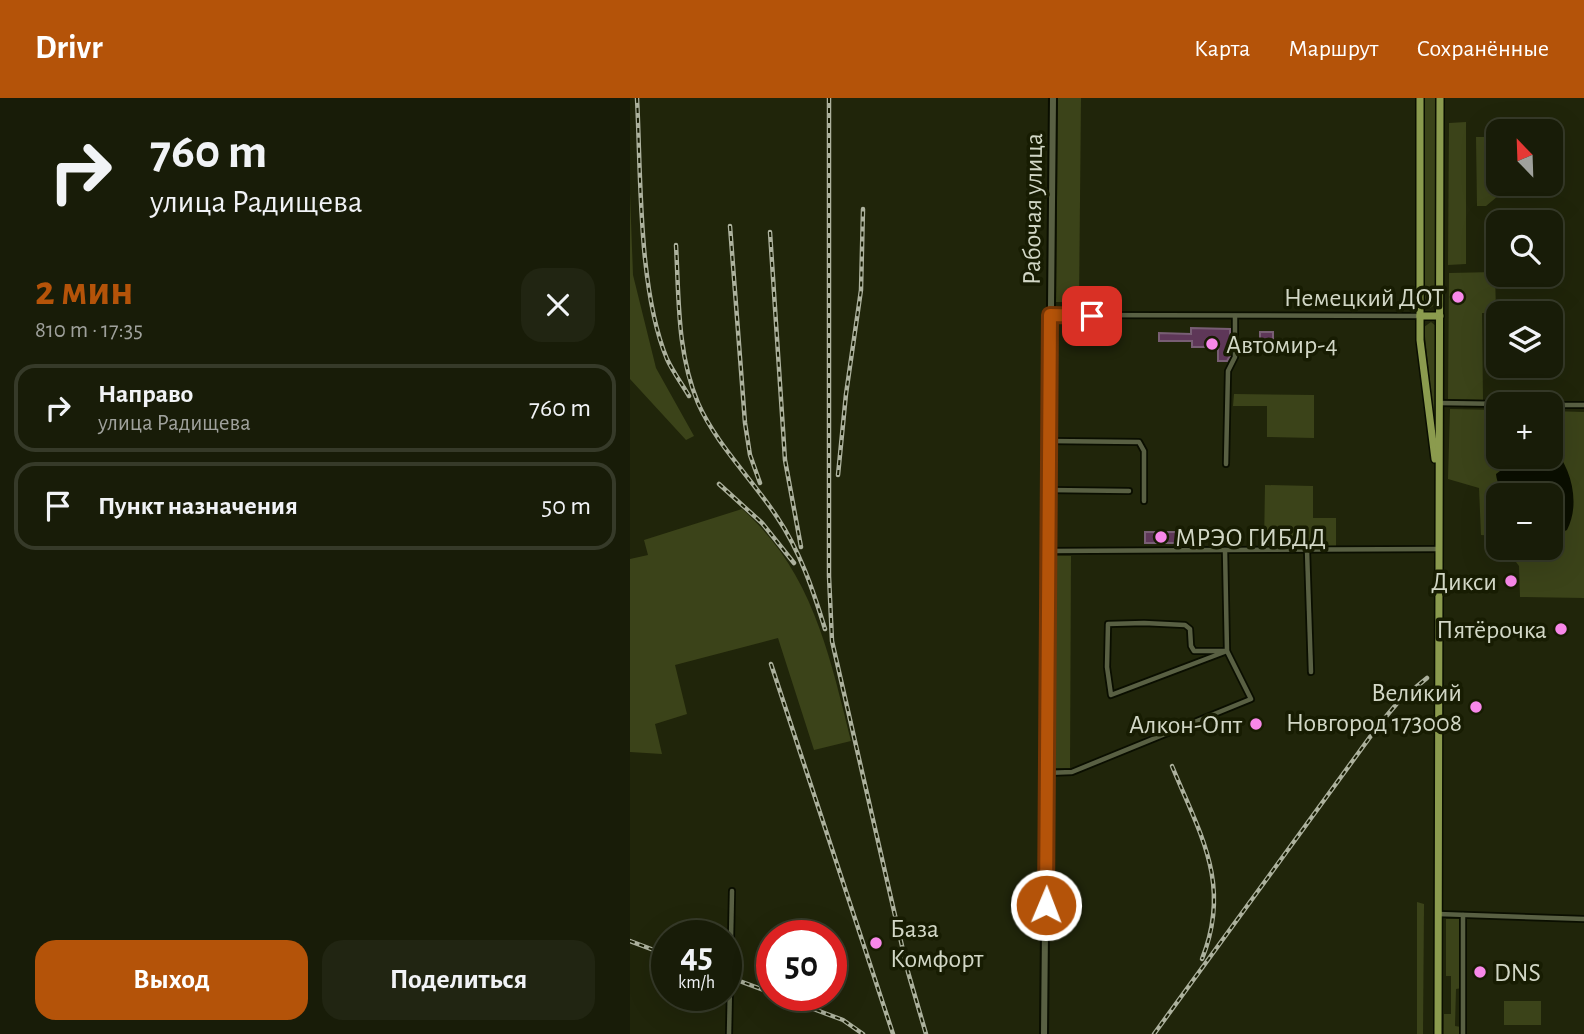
<!DOCTYPE html>
<html lang="ru">
<meta charset="utf-8">
<style>
:root{--surface:#181c08;--page:#212512;--text:#f1f3f6;--muted:#9fa19c;--line:#363a29;--accent:#b45309}
body{margin:0;font-family:"Alegreya Sans",sans-serif;background:var(--page);color:var(--text);height:100vh;display:flex;flex-direction:column;font-size:26px;white-space:nowrap}
*{box-sizing:border-box;margin:0}
p{font-size:23px;color:var(--muted)}
.icon{flex:none;width:38px;height:38px;fill:none;stroke:currentColor;stroke-width:2;stroke-linecap:round;stroke-linejoin:round}
.map{position:relative;flex:1;overflow:hidden}
.details{display:flex;flex-direction:column;background:var(--surface);width:630px}
.details>*{flex:none}
.guide{background:#181c08;color:var(--text);overflow:hidden}
.needle{width:46px;rotate:337deg}
.tools{position:absolute;left:856px;top:21px;display:grid;gap:14px}
.tools a{display:grid;place-items:center;width:77px;height:77px;border-radius:14px;background:var(--surface);box-shadow:0 7px 28px #0002,0 0 0 2px var(--line);font-size:35px}
.speed{position:absolute;left:21px;top:822px;display:flex;gap:14px;font-size:35px;font-weight:700;text-align:center}
.speed>*{display:grid;place-content:center;width:91px;height:91px;border-radius:50%;background:var(--surface);box-shadow:0 7px 28px #0002,0 0 0 2px var(--line);line-height:1}
.speed small{font-size:18px;font-weight:400}
.speed .limit{border:10px solid #d22;background:#fff;color:#111}
.pin{position:absolute;display:grid;place-items:center;width:60px;height:60px;color:#fff;margin:-30px;border-radius:14px;box-shadow:0 4px 10px #0006}
.me{position:absolute;width:77px;margin:-38px;rotate:1deg;stroke-linejoin:round;filter:drop-shadow(0 0 5px #0008)}
.turn{display:flex;align-items:center;gap:24px;height:147px;padding:0 35px;font-size:32px}
.turn .icon{width:91px;height:91px;stroke-width:2.5}
.turn b{display:block;font-size:49px;line-height:60px}
.round{display:grid;place-items:center;flex:none;width:74px;height:74px;border-radius:21px;background:var(--page)}
.head{display:flex;align-items:center;justify-content:space-between;height:119px;padding:0 35px}
h1{font-size:42px;font-weight:600;line-height:52px;color:var(--accent)}
.action{display:flex;gap:14px;margin-top:auto;padding:14px 35px}
.action a{flex:1;height:80px;border-radius:21px;background:var(--accent);color:#fff;font-size:28px;font-weight:600;line-height:80px;text-align:center}
.action a+a{background:var(--page);color:var(--text)}
ul{padding:0;list-style:none}
li{display:flex;align-items:center;gap:21px;height:88px;margin:0 14px 10px;padding:0 21px;border:4px solid var(--line);border-radius:21px}
li div{flex:1}
li b{display:block;font-size:26px}
li em{font-style:normal}
header{display:flex;align-items:center;gap:42px;box-sizing:border-box;height:98px;padding:0 35px;background:var(--accent);color:#fff}
header strong{font-size:33px}
nav{display:flex;gap:38px;margin-inline-start:auto;font-size:24px}
main{display:flex;flex:1;min-height:0}
.map>svg:first-child{display:block}
.green{fill:#3b4319}
.water{fill:#0b0f00}
.building{fill:#5e3758;stroke:#785e74;stroke-width:2}
.lines{fill:none;stroke-linecap:round;stroke-linejoin:round}
.street-casing{stroke:#0a0e00;stroke-width:8}
.secondary-casing{stroke:#0a0e00;stroke-width:10}
.primary-casing{stroke:#0a0e00;stroke-width:10}
.street{stroke:#596043;stroke-width:4.5}
.secondary{stroke:#596043;stroke-width:6}
.primary{stroke:#8b9b4e;stroke-width:7}
.rail-casing{stroke:#acb19d;stroke-width:4.5}
.rail{stroke:#171c02;stroke-width:2;stroke-dasharray:5;stroke-linecap:butt}
.route-casing{stroke:#753606;stroke-width:18}
.route{stroke:#b45309;stroke-width:12}
.poi-dot{fill:#f888e9;stroke:#171c02;stroke-width:2.5}
.labels{text-anchor:middle;stroke-width:7;stroke-linejoin:round;paint-order:stroke}
.street-label{font-size:26px;fill:#d2d7c6;stroke:#171c02}
.poi-label{font-size:26px;fill:#d2d7c6;stroke:#171c02;text-anchor:end}
</style>
<header>
<strong>Drivr</strong>
<nav><a>Карта</a><a>Маршрут</a><a>Сохранённые</a></nav>
</header>
<main>
<section class="details">
<div class="guide">
<div class="turn"><svg class="icon" aria-label="right" viewBox="0 0 24 24"><path d="M7 20v-9h11M14 6l5 5-5 5"/></svg><div><b>760 m</b>улица Радищева</div></div>
</div>
<div class="head"><div><h1>2 мин</h1><p>810 m · 17:35</p></div><a class="round"><svg class="icon" aria-label="close" viewBox="0 0 24 24"><path d="M6 6l12 12M18 6L6 18"/></svg></a></div>
<ul>
<li><svg class="icon" aria-label="right" viewBox="0 0 24 24"><path d="M7 20v-9h11M14 6l5 5-5 5"/></svg><div><b>Направо</b><p>улица Радищева</p></div><em>760 m</em></li>
<li><svg class="icon" aria-label="arrive" viewBox="0 0 24 24"><path d="M6 21V4h12l-3 4 3 4H6"/></svg><div><b>Пункт назначения</b></div><em>50 m</em></li>
</ul>
<div class="action"><a>Выход</a><a>Поделиться</a></div>
</section>
<div class="map">
<svg width="954" height="936" viewBox="0 0 954 936">
<rect width="100%" height="100%" fill="#20250a"/>
<g class="green">
<path d="M428,0H451L449,204H426Z"/>
<path d="M794,0H808V205L800,210L792,206Z"/>
<path d="M836,24V166L818,167L819,25Z"/>
<path d="M846,39H855L866,56L855,74L868,98L856,108H847Z"/>
<path d="M0,95L3,177L26,270L64,338L56,342L0,281Z"/>
<path d="M865,174L866,215H852L853,302L818,301L819,175Z"/>
<path d="M801,224L807,229L806,340L794,229Z"/>
<path d="M604,296L684,297V340L637,339V308H603Z"/>
<path d="M820,311L868,312V359H920L921,313L954,314V500L890,499L889,468L886,464L877,463L876,450H920V397H868V438L851,437L849,390L818,381Z"/>
<path d="M635,387L683,388V420H706V449L634,448Z"/>
<path d="M112,411C182,473 199,555 221,643L184,652L148,540L45,567L57,616L25,626L32,656L0,654V461L18,457L14,442Z"/>
<path d="M422,458H441L440,670H420Z"/>
<path d="M787,804L794,806L793,936H787Z"/>
<path d="M816,821H831L832,890L826,891L825,928L831,929V936H814V916H821V878H816Z"/>
<rect x="874" y="903" width="37" height="24"/>
</g>
<path class="water" d="M868,345V359H920L921,347C941,368 951,405 937,432L921,439L920,397H872C871,388 867,386 866,376L870,373L865,353Z"/>
<g class="building">
<path d="M561,230L600,231V258L597,263H588V249H562V243H529V235L561,236Z"/>
<rect x="630" y="234" width="13" height="17"/>
<rect x="515" y="434" width="32" height="11"/>
</g>
<g class="lines">
<g class="street-casing">
<g id="street">
<path d="M420,217L789,218"/>
<path d="M809,305L875,306"/>
<path d="M920,307H954"/>
<path d="M419,343L509,344L514,353V403"/>
<path d="M596,366L598,273L605,259V218"/>
<path d="M419,392L499,393"/>
<path d="M677,452L681,574"/>
<path d="M418,453L809,451"/>
<path d="M514,525L555,527L560,531L561,548L564,553H597L481,597L477,569L478,526Z"/>
<path d="M416,675L442,674L621,601L597,553L595,452"/>
<path d="M808,816L954,821"/>
<path d="M833,817V936"/>
<path d="M99,936L102,793"/>
</g>
</g>
<g class="secondary-casing">
<path id="secondary" d="M414,936L423,0"/>
</g>
<g class="primary-casing">
<g id="primary">
<path d="M790,0V242L805,361"/>
<path d="M790,218H810"/>
<path d="M808,936L810,0"/>
</g>
</g>
<use href="#street" class="street"/>
<use href="#secondary" class="secondary"/>
<use href="#primary" class="primary"/>
<g class="rail-casing">
<g id="rail">
<path d="M7,0C11,76 8,192 37,261C43,274 52,286 59,298"/>
<path d="M199,0V478L202,543L278,874L296,936"/>
<path d="M100,128L115,325L120,357L130,385"/>
<path d="M140,134L155,362L171,449"/>
<path d="M46,147C49,201 47,255 68,305C86,346 122,381 147,419C170,453 183,492 195,531"/>
<path d="M208,377L216,296L231,192L233,111"/>
<path d="M89,386L132,425L164,465"/>
<path d="M141,566L263,936"/>
<path d="M542,668C570,736 602,786 572,861"/>
<path d="M0,843L37,857"/>
<path d="M96,878L142,895"/>
<path d="M149,898L213,922L233,936"/>
<path d="M524,936L748,628L769,603L797,580"/>
</g>
</g>
<use href="#rail" class="rail"/>
</g>
<g class="lines">
<g class="route-casing">
<path id="route" d="M416,807L420,217L462,218"/>
</g>
<use href="#route" class="route"/>
</g>
<g class="poi-dot">
<circle cx="828" cy="199" r="7"/>
<circle cx="582" cy="246" r="7"/>
<circle cx="531" cy="439" r="7"/>
<circle cx="881" cy="483" r="7"/>
<circle cx="931" cy="531" r="7"/>
<circle cx="846" cy="609" r="7"/>
<circle cx="626" cy="626" r="7"/>
<circle cx="246" cy="845" r="7"/>
<circle cx="850" cy="874" r="7"/>
</g>
<g class="labels">
<g class="street-label">
<text transform="translate(402 111) rotate(-89)" y="9">Рабочая улица</text>
</g>
<g class="poi-label">
<text x="814" y="208">Немецкий ДОТ</text>
<text x="596" y="255" text-anchor="start">Автомир-4</text>
<text x="545" y="448" text-anchor="start">МРЭО ГИБДД</text>
<text x="867" y="492">Дикси</text>
<text x="917" y="540">Пятёрочка</text>
<text x="832" y="603">Великий<tspan x="832" dy="30">Новгород 173008</tspan></text>
<text x="612" y="635">Алкон-Опт</text>
<text x="260" y="839" text-anchor="start">База<tspan x="260" dy="30">Комфорт</tspan></text>
<text x="864" y="883" text-anchor="start">DNS</text>
</g>
</g>
</svg>
<div class="tools">
<a><svg class="needle" viewBox="-14 -14 28 28"><path d="M0-13l5 13h-10z" fill="#e53935"/><path d="M0 13l5-13h-10z" fill="#9fa19c"/></svg></a>
<a><svg class="icon" aria-label="search" viewBox="0 0 24 24"><circle cx="10" cy="10" r="6"/><path d="M15 15l6 6"/></svg></a>
<a><svg class="icon" aria-label="layers" viewBox="0 0 24 24"><path d="M12 4l9 5-9 5-9-5zM3 14l9 5 9-5"/></svg></a>
<a>+</a>
<a>−</a>
</div>
<div class="speed"><div>45<small>km/h</small></div><div class="limit">50</div></div>
<div class="pin" style="left:462px;top:218px;background:#d93025"><svg class="icon" aria-label="arrive" viewBox="0 0 24 24"><path d="M6 21V4h12l-3 4 3 4H6"/></svg></div>
<svg class="me" style="left:416px;top:807px" viewBox="-20 -20 40 40"><circle r="17" fill="#b45309" stroke="#fff" stroke-width="3"/><path d="M0-11L8 9 0 5-8 9z" fill="#fff"/></svg>
</div>
</main>
